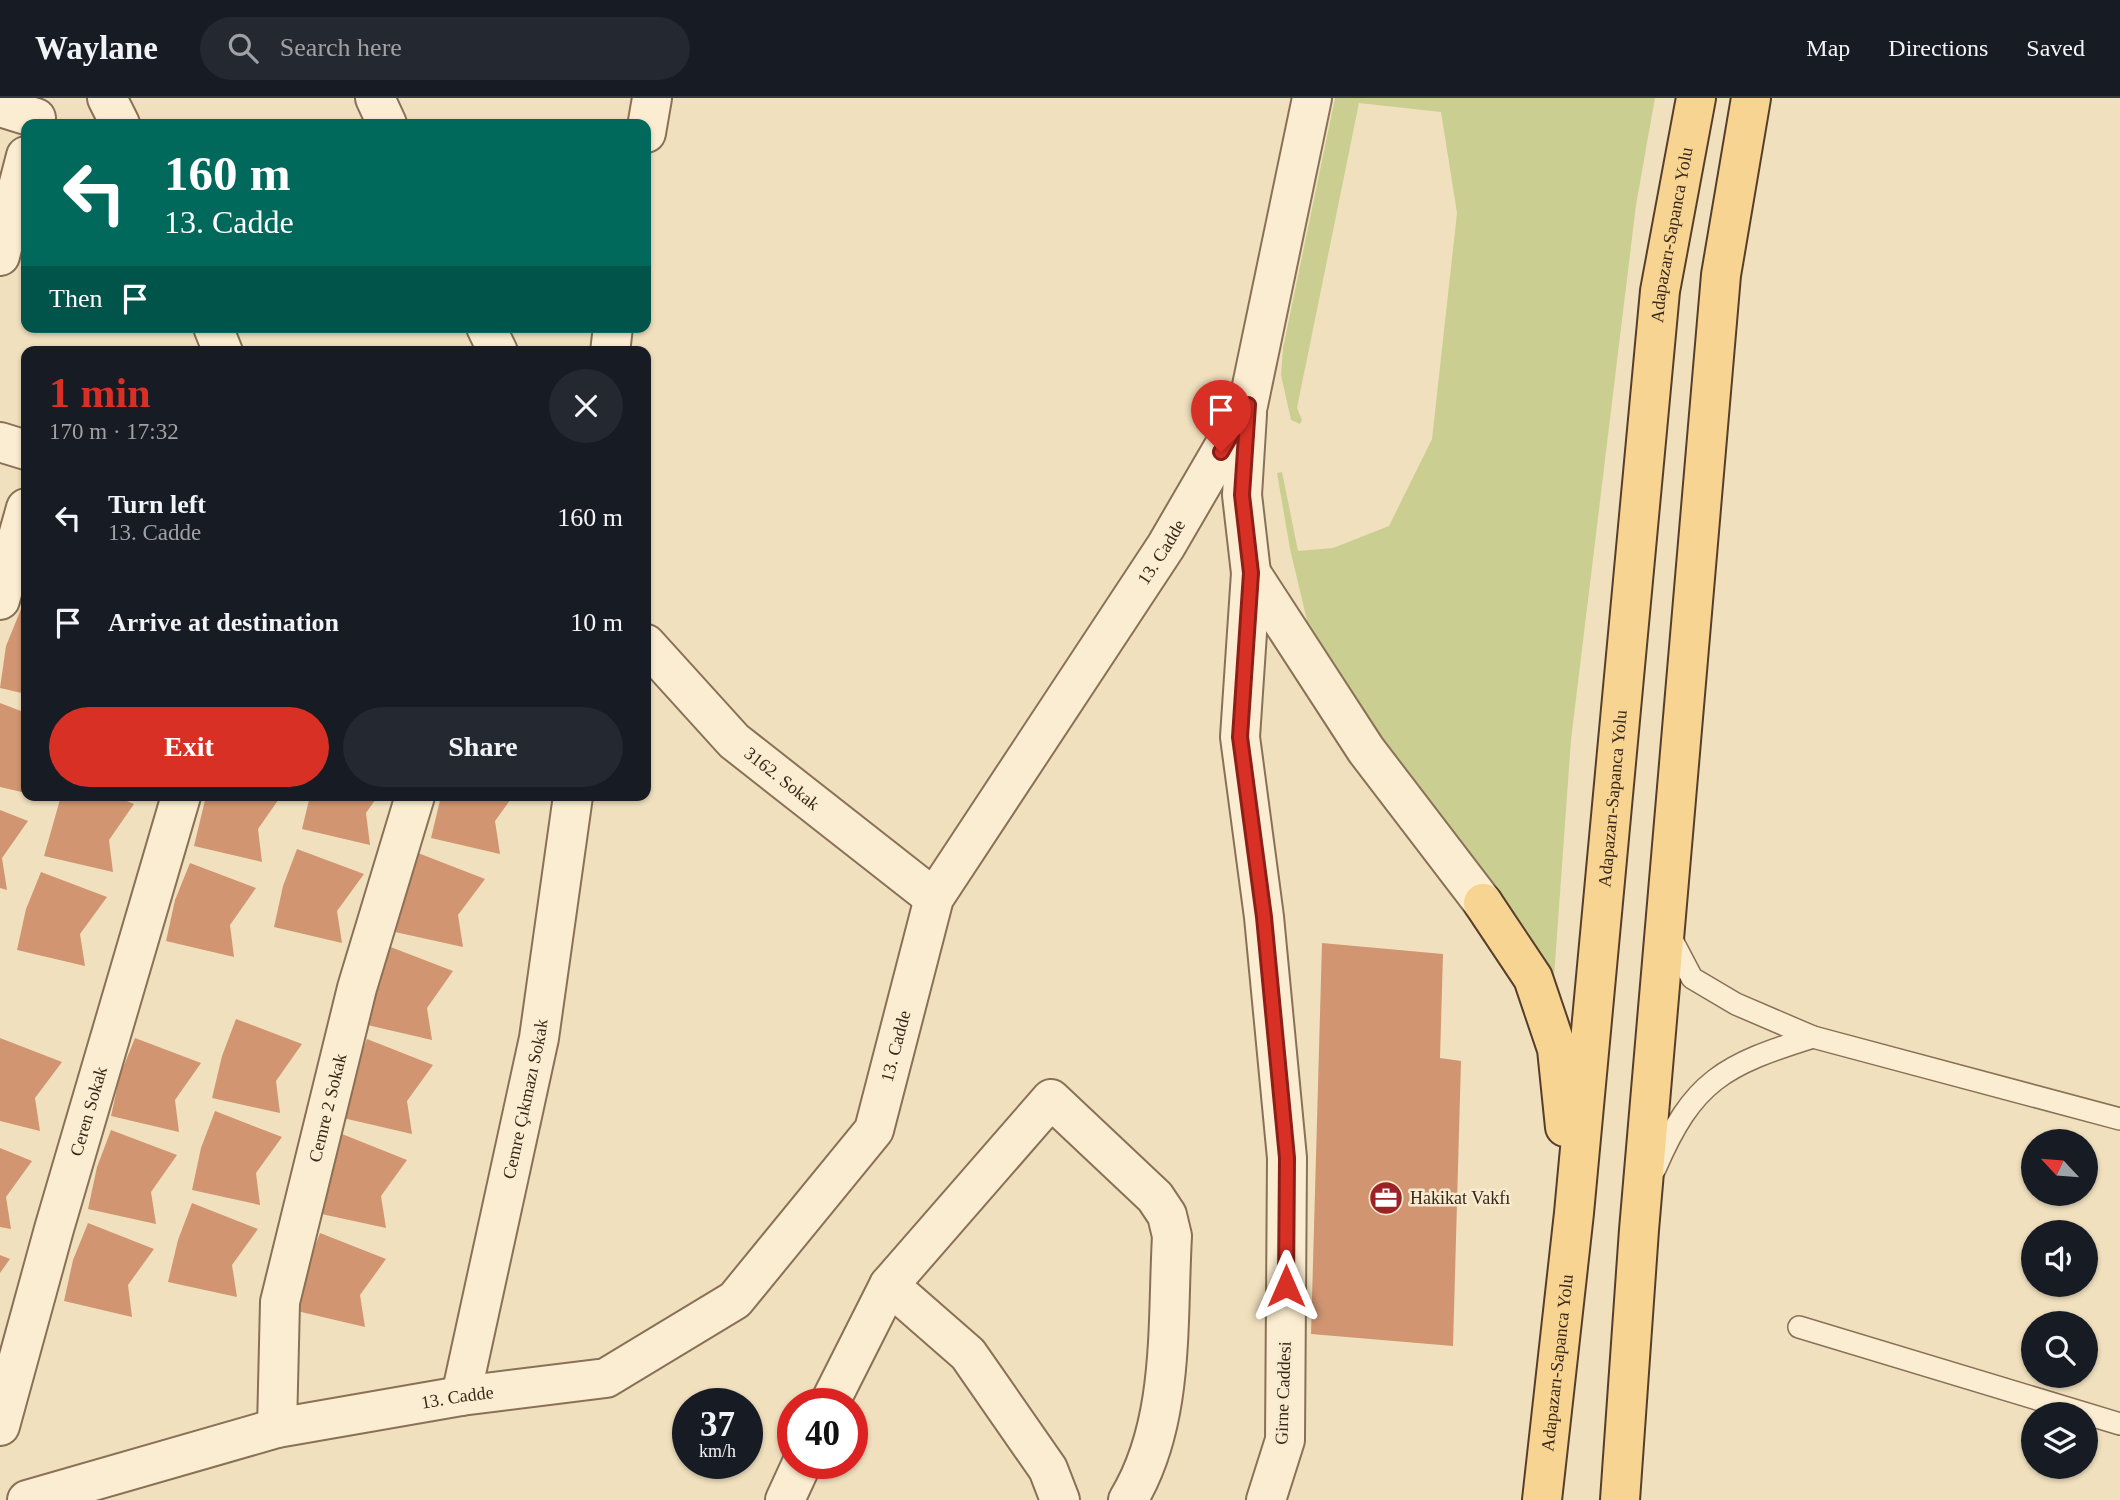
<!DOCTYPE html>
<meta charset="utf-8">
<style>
:root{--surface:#171b24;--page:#242831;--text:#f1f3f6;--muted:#9ea1a6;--line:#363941;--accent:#d93025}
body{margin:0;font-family:"Times New Roman",serif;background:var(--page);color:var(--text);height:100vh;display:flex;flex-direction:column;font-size:26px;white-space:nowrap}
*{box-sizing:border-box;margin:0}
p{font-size:23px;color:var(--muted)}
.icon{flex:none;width:38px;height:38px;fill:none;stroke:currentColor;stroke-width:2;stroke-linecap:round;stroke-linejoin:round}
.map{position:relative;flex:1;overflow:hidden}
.drawer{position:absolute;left:21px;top:248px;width:630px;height:455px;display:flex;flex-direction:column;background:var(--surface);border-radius:14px;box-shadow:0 2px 5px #0004}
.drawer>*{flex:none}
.top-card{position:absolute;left:21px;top:21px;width:630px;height:214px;border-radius:14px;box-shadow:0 2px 5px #0004;background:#00695c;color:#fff;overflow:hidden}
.needle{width:46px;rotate:296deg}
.buttons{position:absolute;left:2021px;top:1031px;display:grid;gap:14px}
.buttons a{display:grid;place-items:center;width:77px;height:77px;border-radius:50%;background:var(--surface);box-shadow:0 2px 5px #0004;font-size:35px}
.speed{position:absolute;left:672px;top:1290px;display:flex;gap:14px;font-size:35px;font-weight:700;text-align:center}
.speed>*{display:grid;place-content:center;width:91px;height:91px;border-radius:50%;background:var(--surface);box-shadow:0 2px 5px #0004;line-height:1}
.speed small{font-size:18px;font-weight:400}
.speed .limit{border:10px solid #d22;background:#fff;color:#111}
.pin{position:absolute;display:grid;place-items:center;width:60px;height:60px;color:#fff;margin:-72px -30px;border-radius:50% 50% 50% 0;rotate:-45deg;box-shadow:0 0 7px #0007}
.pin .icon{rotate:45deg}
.me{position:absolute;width:77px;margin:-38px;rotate:0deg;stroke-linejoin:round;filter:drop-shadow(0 0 5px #0008)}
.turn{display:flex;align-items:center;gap:24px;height:147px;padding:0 28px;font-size:32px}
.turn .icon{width:91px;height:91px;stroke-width:2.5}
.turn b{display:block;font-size:49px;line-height:60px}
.then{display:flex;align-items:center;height:66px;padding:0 28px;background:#0003;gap:14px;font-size:26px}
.round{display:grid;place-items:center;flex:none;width:74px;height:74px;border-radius:37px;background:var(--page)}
.headline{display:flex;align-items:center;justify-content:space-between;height:119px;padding:0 28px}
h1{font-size:42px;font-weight:700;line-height:52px;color:var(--accent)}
.action{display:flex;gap:14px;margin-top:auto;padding:14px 28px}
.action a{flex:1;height:80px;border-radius:42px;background:var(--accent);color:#fff;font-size:28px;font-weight:700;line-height:80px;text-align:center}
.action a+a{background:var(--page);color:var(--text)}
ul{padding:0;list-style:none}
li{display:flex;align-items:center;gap:21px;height:105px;padding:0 28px}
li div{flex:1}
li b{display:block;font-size:26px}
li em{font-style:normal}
header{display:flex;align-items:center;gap:42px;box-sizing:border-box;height:98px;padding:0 35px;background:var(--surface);border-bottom:2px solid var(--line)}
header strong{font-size:33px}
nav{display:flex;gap:38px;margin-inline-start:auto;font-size:24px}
.search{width:490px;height:63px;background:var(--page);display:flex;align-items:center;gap:18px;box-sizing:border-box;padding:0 24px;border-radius:38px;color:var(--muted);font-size:26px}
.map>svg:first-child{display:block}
.green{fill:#cacf91}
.building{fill:#d19671}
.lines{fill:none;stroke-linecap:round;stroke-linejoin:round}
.service-casing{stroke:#8a7056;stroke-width:24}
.minor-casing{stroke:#8a7056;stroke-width:42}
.tertiary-casing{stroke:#8a7056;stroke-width:42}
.primary-casing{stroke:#573e2a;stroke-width:42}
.service{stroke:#fbedd1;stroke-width:21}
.minor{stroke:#fbedd1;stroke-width:38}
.tertiary{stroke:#fbedd1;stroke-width:38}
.primary{stroke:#f7d492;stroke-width:38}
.route-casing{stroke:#8d1f18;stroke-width:18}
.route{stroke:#d93025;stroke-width:12}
.labels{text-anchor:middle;stroke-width:5;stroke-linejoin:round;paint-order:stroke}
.street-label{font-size:18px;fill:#38281b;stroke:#f7eace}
.poi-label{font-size:18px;fill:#38281b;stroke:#f7eace;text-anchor:start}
</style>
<header>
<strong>Waylane</strong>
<div class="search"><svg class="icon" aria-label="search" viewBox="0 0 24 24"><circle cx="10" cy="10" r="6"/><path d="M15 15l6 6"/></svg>Search here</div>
<nav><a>Map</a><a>Directions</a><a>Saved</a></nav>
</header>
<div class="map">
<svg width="2120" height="1402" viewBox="0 0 2120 1402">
<rect width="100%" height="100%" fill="#f0e0be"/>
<path class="green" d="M1335,0H1655L1636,107L1571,642L1552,907L1496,810L1310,535L1290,451L1277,375L1282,374L1298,453L1333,450L1389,428L1432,341L1457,115L1441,14L1359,5L1297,310L1302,322L1300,326L1291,322L1281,277L1283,250Z"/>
<g class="building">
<path d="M21,511L26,513V596L0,590L6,548Z"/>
<path d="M0,605L26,615V695L0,689Z"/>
<path d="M61,698H115L134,706L109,742L113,774L44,758Z"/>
<path d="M206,698H281L258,731L262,764L194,748Z"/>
<path d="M310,698H378L366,715L370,747L302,731Z"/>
<path d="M441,698H513L495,723L500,756L431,740Z"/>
<path d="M0,712L28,723L2,760L7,792L0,790Z"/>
<path d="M297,751L364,776L337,813L342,845L274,829L283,788Z"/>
<path d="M418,755L485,781L458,817L463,849L395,834L404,792Z"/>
<path d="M190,765L256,790L230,827L234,859L166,843L175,802Z"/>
<path d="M41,774L107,799L80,836L85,868L17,852L26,811Z"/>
<path d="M1322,845L1443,856L1440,960L1461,963L1453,1248L1311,1236Z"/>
<path d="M388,848L453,873L427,910L432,942L363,926Z"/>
<path d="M236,921L302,946L276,983L280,1015L212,1000L222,958Z"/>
<path d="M0,940L62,964L35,1000L40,1033L0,1023Z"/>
<path d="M135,940L201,965L175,1002L179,1034L111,1018L120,977Z"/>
<path d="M367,941L433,967L407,1003L412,1036L343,1020L353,978Z"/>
<path d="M215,1013L282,1039L256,1075L260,1107L192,1092L201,1050Z"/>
<path d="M111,1032L177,1057L151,1094L156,1126L88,1111L97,1069Z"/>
<path d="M342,1036L407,1062L381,1098L386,1130L317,1115L327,1073Z"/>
<path d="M0,1050L32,1063L6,1099L11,1131L0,1129Z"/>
<path d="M192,1105L258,1131L232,1167L237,1199L168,1184L178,1142Z"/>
<path d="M88,1125L154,1151L128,1187L132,1219L64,1203L73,1162Z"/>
<path d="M320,1135L386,1161L360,1197L365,1229L297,1213L306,1172Z"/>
<path d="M0,1157L10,1161L0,1175Z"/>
</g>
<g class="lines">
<g class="service-casing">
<g id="service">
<path d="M1669,836L1692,880L1736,906L1813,939L2120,1021"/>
<path d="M1655,1071C1693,982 1724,967 1813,939"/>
<path d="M1799,1229L2120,1326"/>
</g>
</g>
<g class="minor-casing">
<g id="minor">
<path d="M107,0L120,26"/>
<path d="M375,0L387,26"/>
<path d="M0,9L36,20"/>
<path d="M646,35L652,0"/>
<path d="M0,158L26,58"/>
<path d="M213,229L223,254"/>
<path d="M486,229L498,254"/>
<path d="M610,254L613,229"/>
<path d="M0,344L26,352"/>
<path d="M0,502L26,410"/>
<path id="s1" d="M646,546L734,643L934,800"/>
<path d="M889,1187L968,1256L1048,1371L1060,1402"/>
<path id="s2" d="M461,1298L539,940L573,698"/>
<path d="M829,1306L889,1187L1051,1001L1155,1099L1167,1117L1172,1138C1167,1226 1175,1324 1128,1402"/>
<path id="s3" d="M0,1328L54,1131L181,698"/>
<path id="s4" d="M277,1330L280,1204L357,890L415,698"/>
<path d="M785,1402L802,1365"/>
</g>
</g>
<g class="tertiary-casing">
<g id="tertiary">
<path d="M1247,316L1242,397L1251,475L1240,639L1264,819L1287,1060L1285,1342L1266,1402"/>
<path d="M1251,475L1366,652L1483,805"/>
<path id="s5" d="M27,1402L277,1330L461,1298L606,1280L735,1202L874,1032L934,800L1166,448L1248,307L1312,0"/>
</g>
</g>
<g class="primary-casing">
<g id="primary">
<path d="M1483,805L1533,880L1557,951L1565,1029"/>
<path id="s6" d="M1542,1402L1574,1115L1660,193L1696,0"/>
<path d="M1620,1402L1639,1132L1721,177L1751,0"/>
</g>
</g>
<use href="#service" class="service"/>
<use href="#minor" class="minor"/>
<use href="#tertiary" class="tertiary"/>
<use href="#primary" class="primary"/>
</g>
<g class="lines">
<g class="route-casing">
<path id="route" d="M1221,354L1248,307L1242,397L1251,475L1240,639L1264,819L1287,1060L1286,1188"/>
</g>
<use href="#route" class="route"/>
</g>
<defs>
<g id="office-disc" transform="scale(1.75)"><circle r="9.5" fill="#9c2227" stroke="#f7eace"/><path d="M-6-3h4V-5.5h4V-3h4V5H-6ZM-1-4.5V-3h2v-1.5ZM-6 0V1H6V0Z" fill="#fff"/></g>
</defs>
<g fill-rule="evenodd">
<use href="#office-disc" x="1386" y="1100"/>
</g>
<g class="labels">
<g class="street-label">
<text dy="6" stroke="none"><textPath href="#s6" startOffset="1272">Adapazarı-Sapanca Yolu</textPath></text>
<text dy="6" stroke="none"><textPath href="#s5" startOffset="1617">13. Cadde</textPath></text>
<text dy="6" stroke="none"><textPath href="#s1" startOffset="192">3162. Sokak</textPath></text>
<text dy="6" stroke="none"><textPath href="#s6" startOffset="705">Adapazarı-Sapanca Yolu</textPath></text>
<text dy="6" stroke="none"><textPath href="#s5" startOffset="1050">13. Cadde</textPath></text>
<text dy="6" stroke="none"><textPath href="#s2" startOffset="304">Cemre Çıkmazı Sokak</textPath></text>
<text dy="6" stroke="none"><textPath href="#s4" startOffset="326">Cemre 2 Sokak</textPath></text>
<text dy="6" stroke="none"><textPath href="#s3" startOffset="327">Ceren Sokak</textPath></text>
<text dy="6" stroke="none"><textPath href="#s6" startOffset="138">Adapazarı-Sapanca Yolu</textPath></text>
<text transform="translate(1283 1295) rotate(-88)" y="6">Girne Caddesi</text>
<text dy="6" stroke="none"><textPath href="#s5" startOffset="443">13. Cadde</textPath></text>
</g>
<g class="poi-label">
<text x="1410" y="1106">Hakikat Vakfı</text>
</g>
</g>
</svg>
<div class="buttons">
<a><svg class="needle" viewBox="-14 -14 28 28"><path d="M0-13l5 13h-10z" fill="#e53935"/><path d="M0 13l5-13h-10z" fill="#9ea1a6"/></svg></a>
<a><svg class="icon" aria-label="sound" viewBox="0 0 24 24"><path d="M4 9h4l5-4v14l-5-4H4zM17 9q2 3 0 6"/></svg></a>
<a><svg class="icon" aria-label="search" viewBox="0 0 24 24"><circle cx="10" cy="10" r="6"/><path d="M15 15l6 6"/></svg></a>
<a><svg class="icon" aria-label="layers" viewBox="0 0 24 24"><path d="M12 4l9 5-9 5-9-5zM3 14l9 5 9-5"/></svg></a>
</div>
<div class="speed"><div>37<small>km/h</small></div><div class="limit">40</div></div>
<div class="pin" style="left:1221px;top:354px;background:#d93025"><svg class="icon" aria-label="arrive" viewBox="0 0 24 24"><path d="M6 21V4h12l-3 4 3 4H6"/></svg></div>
<svg class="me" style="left:1286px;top:1188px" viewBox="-20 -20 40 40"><path d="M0-17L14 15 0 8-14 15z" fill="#d93025" stroke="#fff" stroke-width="4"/></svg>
<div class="top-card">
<div class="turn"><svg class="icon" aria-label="left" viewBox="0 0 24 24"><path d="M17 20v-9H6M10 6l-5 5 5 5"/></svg><div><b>160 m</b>13. Cadde</div></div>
<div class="then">Then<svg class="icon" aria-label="arrive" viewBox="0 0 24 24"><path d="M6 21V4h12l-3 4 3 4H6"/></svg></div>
</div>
<section class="drawer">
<div class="headline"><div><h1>1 min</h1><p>170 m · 17:32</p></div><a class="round"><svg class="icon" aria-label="close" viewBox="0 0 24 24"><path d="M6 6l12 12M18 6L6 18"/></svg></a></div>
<ul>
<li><svg class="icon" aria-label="left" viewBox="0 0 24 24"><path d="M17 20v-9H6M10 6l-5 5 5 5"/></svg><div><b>Turn left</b><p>13. Cadde</p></div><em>160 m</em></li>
<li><svg class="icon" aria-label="arrive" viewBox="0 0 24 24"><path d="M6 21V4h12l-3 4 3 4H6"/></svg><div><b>Arrive at destination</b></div><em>10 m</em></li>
</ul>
<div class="action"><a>Exit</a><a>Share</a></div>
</section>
</div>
